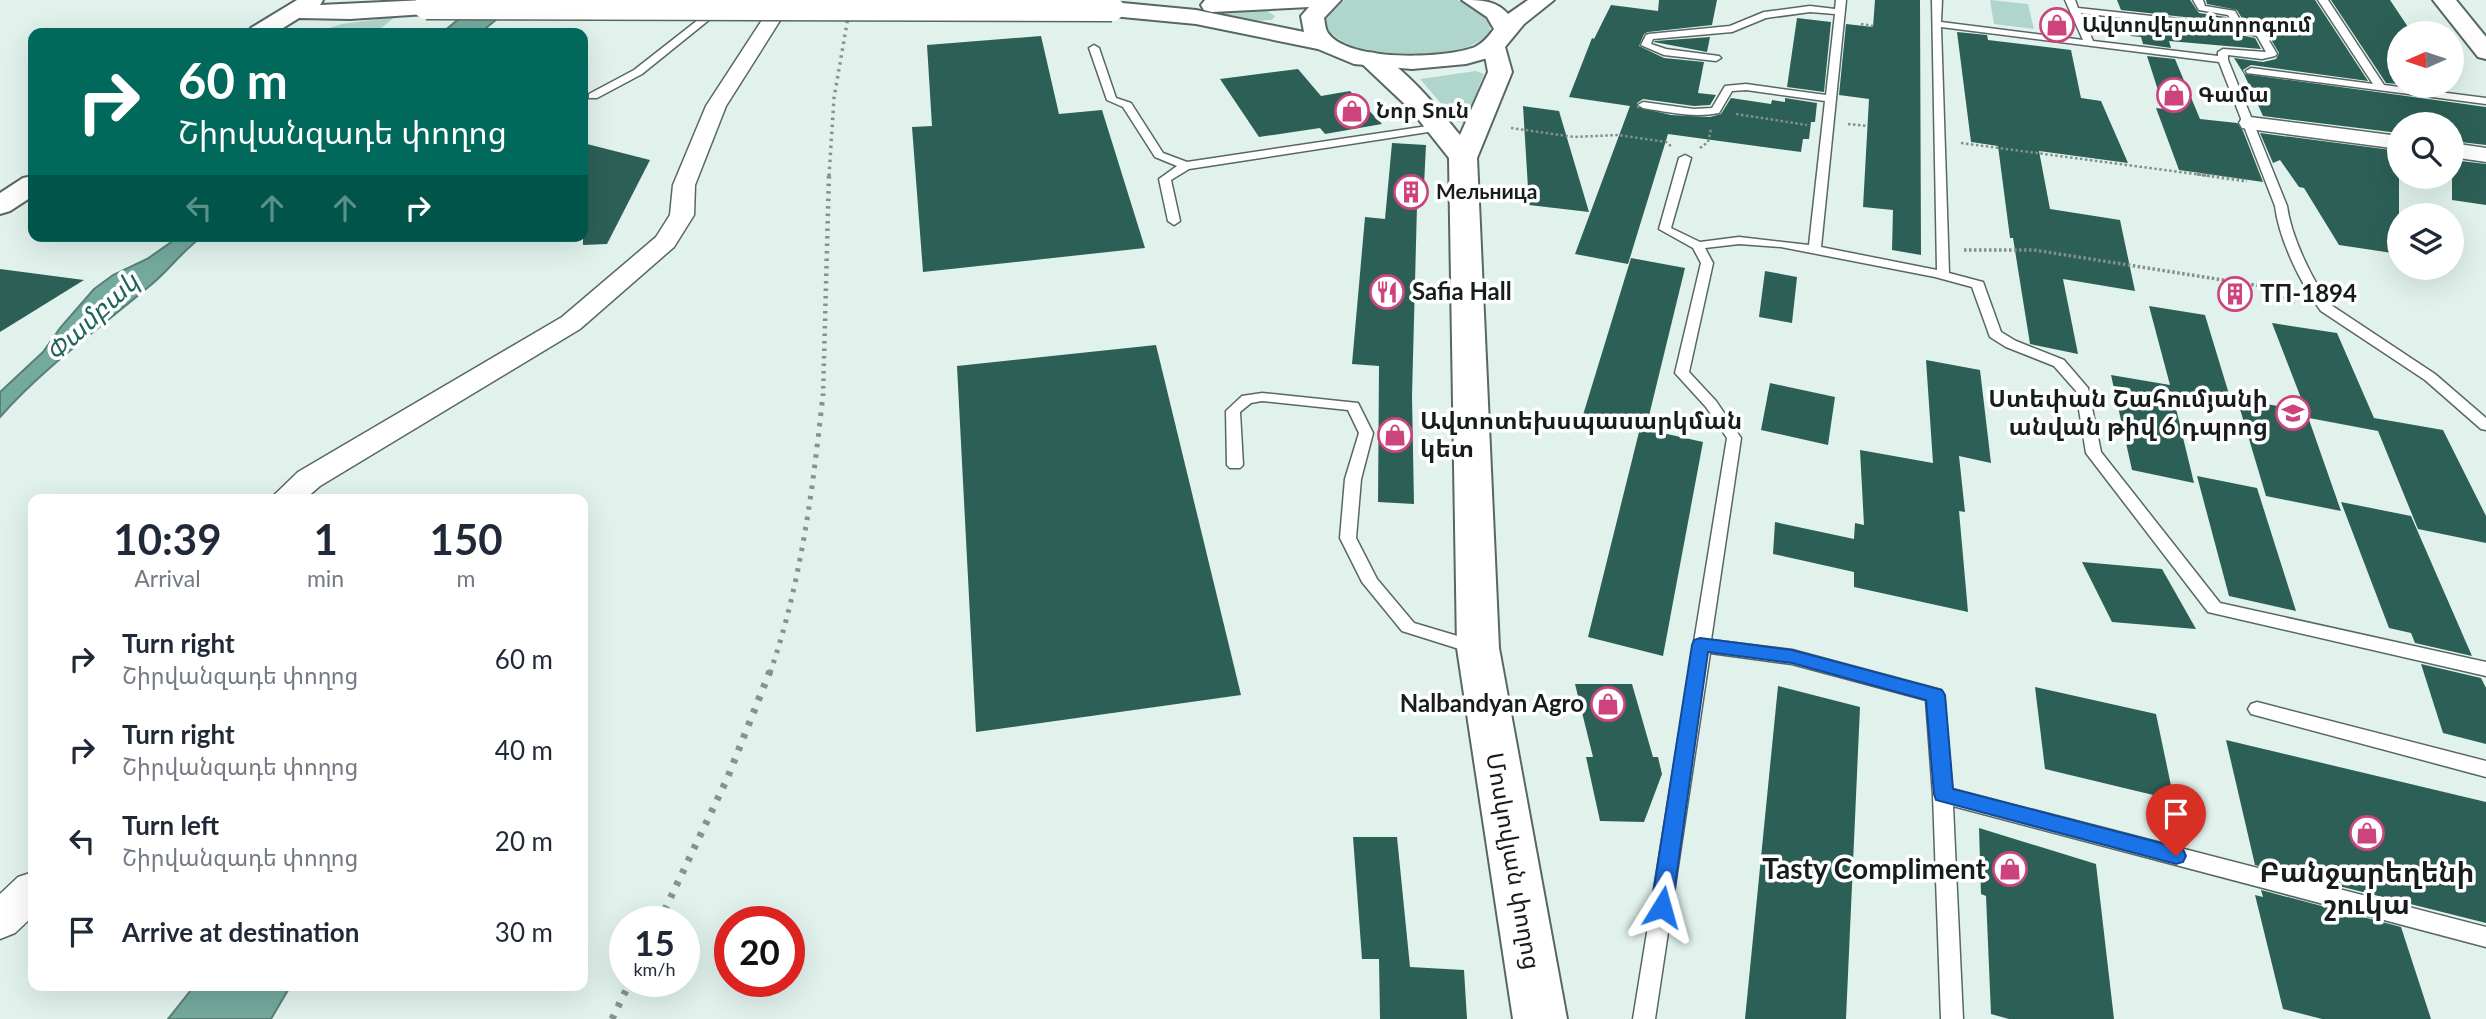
<!DOCTYPE html>
<meta charset="utf-8">
<style>
:root{--surface:#fff;--page:#f2f2f3;--text:#1f2937;--muted:#747a83}
body{margin:0;font-family:Lato,"Noto Sans Armenian",sans-serif;background:var(--page);color:var(--text);height:100vh;display:flex;flex-direction:column;font-size:26px;white-space:nowrap}
*{box-sizing:border-box;margin:0}
p{font-size:23px;color:var(--muted)}
.icon{flex:none;width:38px;height:38px;fill:none;stroke:currentColor;stroke-width:2;stroke-linecap:round;stroke-linejoin:round}
.map{position:relative;flex:1;overflow:hidden}
.sheet{position:absolute;left:28px;top:494px;width:560px;height:497px;display:flex;flex-direction:column;background:var(--surface);border-radius:14px;box-shadow:0 7px 28px #0002}
.sheet>*{flex:none}
.guide{position:absolute;left:28px;top:28px;width:560px;height:214px;border-radius:14px;box-shadow:0 7px 28px #0002;background:#00695c;color:#fff;overflow:hidden}
.needle{width:46px;rotate:267deg}
.tools{position:absolute;left:2387px;top:21px;display:grid;gap:14px}
.tools a{display:grid;place-items:center;width:77px;height:77px;border-radius:50%;background:var(--surface);box-shadow:0 7px 28px #0002;font-size:35px}
.speed{position:absolute;left:609px;top:906px;display:flex;gap:14px;font-size:35px;font-weight:700;text-align:center}
.speed>*{display:grid;place-content:center;width:91px;height:91px;border-radius:50%;background:var(--surface);box-shadow:0 7px 28px #0002;line-height:1}
.speed small{font-size:18px;font-weight:400}
.speed .limit{border:10px solid #d22;background:#fff;color:#111}
.pin{position:absolute;display:grid;place-items:center;width:60px;height:60px;color:#fff;margin:-72px -30px;border-radius:50% 50% 50% 0;rotate:-45deg;box-shadow:0 0 7px #0007}
.pin .icon{rotate:45deg}
.me{position:absolute;width:77px;margin:-38px;rotate:8deg;stroke-linejoin:round;filter:drop-shadow(0 0 5px #0008)}
.turn{display:flex;align-items:center;gap:24px;height:147px;padding:0 35px;font-size:32px}
.turn .icon{width:91px;height:91px;stroke-width:2.5}
.turn b{display:block;font-size:49px;line-height:60px}
.lanes{display:flex;align-items:center;height:66px;padding:0 35px;background:#0003;justify-content:center;gap:35px;direction:ltr}
.lanes .off{opacity:.35}
.eta{display:flex;justify-content:space-evenly;align-items:center;height:119px;text-align:center}
.eta b{font-size:42px;font-weight:700;line-height:49px}
ul{padding:0;list-style:none}
li{display:flex;align-items:center;gap:21px;height:91px;padding:0 35px}
li div{flex:1}
li b{display:block;font-size:26px}
li em{font-style:normal}
.map>svg:first-child{display:block}
.green{fill:#afd5cc}
.water{fill:#74a99d;stroke:#587f76;stroke-width:2}
.building{fill:#2c6056}
.lines{fill:none;stroke-linecap:round;stroke-linejoin:round}
.lane-casing{stroke:#586764;stroke-width:3}
.street-casing{stroke:#586764;stroke-width:3}
.secondary-casing{stroke:#586764;stroke-width:4}
.highway-casing{stroke:#586764;stroke-width:4}
.path-far1{stroke:#838f8b;stroke-width:2.5;stroke-dasharray:2.5 2.5;stroke-linecap:butt}
.path{stroke:#838f8b;stroke-width:3.5;stroke-dasharray:2.5 2.5;stroke-linecap:butt}
.lane{fill:#fff;fill-rule:evenodd}
.street{fill:#fff;fill-rule:evenodd}
.secondary{fill:#fff;fill-rule:evenodd}
.highway{fill:#fff;fill-rule:evenodd}
.rail-far3{stroke:#86928f;stroke-width:3.5;stroke-dasharray:2.5 4.5;stroke-linecap:butt}
.rail-far2{stroke:#86928f;stroke-width:4.5;stroke-dasharray:2.5 5;stroke-linecap:butt}
.rail-far1{stroke:#86928f;stroke-width:5;stroke-dasharray:3.5 7;stroke-linecap:butt}
.rail{stroke:#86928f;stroke-width:7;stroke-dasharray:4.5 9;stroke-linecap:butt}
.highway-bridge-casing{stroke:#586764;stroke-width:27;stroke-linecap:butt}
.highway-bridge{stroke:#fff;stroke-width:24}
.route{fill:#1a73e8;stroke:#114b97;stroke-width:2}
.labels{text-anchor:middle;stroke-width:7;stroke-linejoin:round;paint-order:stroke}
.far-poi-label{font-size:21px;font-weight:bold;fill:#171d1c;stroke:#fff;text-anchor:start}
.poi-label{font-size:24px;font-weight:bold;fill:#171d1c;stroke:#fff;text-anchor:start}
.street-label{font-size:24px;fill:#171d1c;stroke:#fff}
.water-label{font-size:26px;font-style:italic;fill:#1f6457;stroke:#fff}
.near-poi-label{font-size:28px;font-weight:bold;fill:#171d1c;stroke:#fff;text-anchor:end}
</style>
<div class="map">
<svg width="2486" height="1019" viewBox="0 0 2486 1019">
<rect width="100%" height="100%" fill="#e1f2ed"/>
<g class="green">
<path d="M1345,0H1457L1482,11L1490,22V33C1454,67 1356,65 1324,26C1324,11 1332,7 1345,0Z"/>
<path d="M1990,0L2028,4L2034,29L1994,24Z"/>
<path d="M1264,9L1275,16L1272,20L1253,21L1188,10Z"/>
<path d="M395,17L375,33H312L342,24Z"/>
<path d="M1476,71L1484,74L1464,123L1456,121L1420,79Z"/>
</g>
<g class="water">
<path d="M481,0H520L480,33H442Z"/>
<path d="M180,236H203C183,250 170,269 152,284C100,328 45,366 0,417V392L43,352L60,328L94,289L113,275L147,259Z"/>
<path d="M195,985H291L271,1019H168Z"/>
</g>
<g class="building">
<path d="M1659,0H1717L1712,25L1648,32L1644,34L1639,46L1664,58L1704,62L1698,93L1716,95L1710,105L1694,106L1643,99L1637,103V107L1671,115L1710,117L1721,114L1731,98L1771,104L1772,100L1785,102V98L1817,103L1815,122H1811L1809,139H1803L1801,152L1668,134L1628,264L1575,254L1630,106L1569,97L1592,38L1594,39L1611,5L1658,11Z"/>
<path d="M1875,0H1920L1921,255L1892,250L1893,210L1863,207L1869,99L1839,95L1846,24L1873,27Z"/>
<path d="M2117,0H2190L2199,13L2226,17L2229,22L2121,10Z"/>
<path d="M2206,0H2315L2368,81L2251,65L2243,70L2245,74L2486,107V145L2452,141V124H2399V133L2263,116L2244,74L2234,58L2263,62L2276,59L2279,53L2266,31L2246,25L2237,10L2207,4Z"/>
<path d="M2331,0H2390L2412,33H2399V84L2386,83Z"/>
<path d="M1797,18L1831,22L1824,92L1787,87Z"/>
<path d="M2125,21L2240,35L2255,38L2261,49L2169,41L2171,48L2143,44L2141,37L2130,36Z"/>
<path d="M1957,32L1987,35L1988,40L2071,50L2081,98L2101,101L2128,163L2039,151L2050,209L2120,220L2135,291L2063,279L2078,354L2030,344L2013,238H2010L1998,146L1971,142Z"/>
<path d="M1041,36L1059,114L1102,110L1145,248L923,272L912,127L932,126L927,45Z"/>
<path d="M1710,37L1707,52L1654,42L1655,41Z"/>
<path d="M2147,56L2175,59L2200,119L2237,123L2243,131L2263,182L2179,170L2156,108L2164,109Z"/>
<path d="M1298,69L1321,96L1350,91L1382,124L1325,134L1320,128L1259,137L1220,79Z"/>
<path d="M1523,106L1559,111L1589,212L1529,205Z"/>
<path d="M2260,133L2399,151V254L2339,245L2304,188L2299,187L2280,160L2273,163Z"/>
<path d="M583,143L650,160L607,244L583,245Z"/>
<path d="M1392,143L1426,145L1423,206H1417L1412,396L1414,504L1378,502L1379,366L1352,364L1365,217L1385,219Z"/>
<path d="M2452,160L2486,164V205L2452,200Z"/>
<path d="M1631,258L1685,268L1646,428L1583,415Z"/>
<path d="M0,269L84,280L0,332Z"/>
<path d="M1765,271L1797,277L1792,323L1759,317Z"/>
<path d="M2149,306L2205,315L2232,404L2172,393L2171,388L2194,483L2132,470L2111,375L2170,385Z"/>
<path d="M2272,323L2337,333L2374,418L2443,430L2486,516V543L2418,529L2378,431L2309,418L2307,414L2341,511L2266,496L2237,399L2306,411Z"/>
<path d="M1156,345L1241,695L976,732L957,366Z"/>
<path d="M1926,360L1980,370L1991,463L1959,456L1965,512L1959,511L1968,612L1854,587V572L1773,554L1775,522L1854,539L1855,523L1864,525L1860,450L1933,463Z"/>
<path d="M1770,383L1835,397L1828,445L1761,430Z"/>
<path d="M1640,428L1703,442L1663,656L1588,637Z"/>
<path d="M2197,476L2257,488L2296,611L2229,596Z"/>
<path d="M2341,502L2411,516L2472,656L2415,643L2411,633L2389,628Z"/>
<path d="M2082,562L2162,569L2196,629L2112,622Z"/>
<path d="M2421,664L2481,678L2486,688V744L2443,733Z"/>
<path d="M1575,684H1632L1653,757H1658L1662,774L1644,822L1600,821L1586,757H1593Z"/>
<path d="M1778,686L1860,707L1846,1019H1745Z"/>
<path d="M2035,687L2156,714L2174,800L2045,769Z"/>
<path d="M2226,740L2486,802V923L2255,865Z"/>
<path d="M1979,828L2096,864L2114,1019H2009L1991,1014L1986,896L1981,894Z"/>
<path d="M1353,837H1397L1410,967L1464,970L1467,1019H1380L1379,959H1362Z"/>
<path d="M2261,890L2401,927L2431,1019H2322L2283,1009L2255,895L2263,897Z"/>
</g>
<g class="lines">
<g class="lane-casing">
<g id="lane">
<path d="M1836,0H1846L1821,247L1937,270L1932,0H1942L1941,22L2083,40L2065,0H2075L2078,8L2234,25L2228,15L2199,10L2193,0H2203L2205,6L2235,11L2244,27L2264,32L2277,54L2275,56L2262,59L2228,55V60L2287,206C2291,236 2312,281 2331,305L2435,374L2486,418V430L2481,429L2425,380L2321,311C2301,285 2279,239 2275,206L2219,62L1941,27L1949,273L1983,282L2001,332L2016,341L2064,360L2088,388L2101,452L2220,603L2486,662V676L2208,612L2086,453L2076,391L2054,366L2006,347L1990,337L1972,287L1935,277L1781,247L1739,244L1705,248L1713,263L1689,372L1716,401L1741,438L1711,640L1792,650L1941,690L1944,695L1952,789L2486,927V947L1953,806L1963,1019H1941L1933,795L1926,700L1792,664L1710,653L1655,1019H1633L1727,438L1706,407L1675,373L1701,263L1693,248L1659,229L1679,158L1685,155L1691,158L1671,228L1700,242L1739,237L1809,245L1825,101L1746,90L1732,91L1719,113C1694,118 1668,112 1643,108L1638,105L1643,102L1694,109L1712,108L1725,86L1746,84L1826,95L1835,14L1810,12L1766,18L1732,32L1653,39L1651,44L1666,49L1719,56L1721,58L1716,61L1664,55L1641,45L1646,35L1649,34L1730,26L1764,12L1810,6L1835,9ZM2081,13L2240,32L2257,36L2266,52L2223,49L2218,52V56L2093,41Z"/>
<path d="M2318,0H2328L2384,85L2486,98V104L2247,73L2246,71L2251,68L2373,84Z"/>
<path d="M717,5L725,7L642,74L597,98H589V94L634,70Z"/>
<path d="M1094,45L1099,48L1116,98L1131,103L1163,153L1187,162L1441,124L1446,127L1441,130L1189,169L1171,180L1180,221L1174,225L1168,221L1159,179L1177,166L1155,157L1123,107L1107,100L1089,48Z"/>
<path d="M1262,393L1358,403L1373,433L1361,479L1356,538L1377,579L1414,623L1481,643L1484,648L1481,653L1475,654L1402,631L1362,582L1340,538L1345,479L1359,433L1348,410L1262,401L1251,403L1240,412L1243,465L1240,468H1230L1227,465L1226,411L1242,396Z"/>
<path d="M2257,702L2486,761V777L2251,714L2248,709L2251,704Z"/>
</g>
</g>
<g class="street-casing">
<g id="street">
<path d="M775,0H793L726,106L695,185L694,215L674,247L580,329L320,486L305,499H270L298,472L562,317L656,237L670,215L673,185L706,106Z"/>
<path d="M2250,117L2399,136V149L2242,128L2239,123L2242,118Z"/>
<path d="M2452,143L2486,148V162L2452,157Z"/>
<path d="M33,872V916L15,933L0,939V894L18,877Z"/>
</g>
</g>
<g class="secondary-casing">
<g id="secondary">
<path d="M2433,0H2456L2486,37V59L2478,57Z"/>
<path d="M1495,38L1503,40L1512,72L1477,158L1499,648L1567,1019H1513L1457,648L1449,158L1411,110L1357,59L1361,54C1366,53 1371,51 1377,54C1403,65 1441,112 1460,135L1488,72L1483,45L1487,40Z"/>
</g>
</g>
<g class="highway-casing">
<g id="highway">
<path d="M297,0H323L320,5L426,0L434,2L437,7L434,12L426,14L350,19L299,18L275,33H247L251,28Z"/>
<path d="M1205,0H1341L1324,18C1325,22 1325,29 1328,33C1348,62 1445,59 1475,47C1483,43 1489,36 1494,29L1487,17L1462,0C1480,0 1496,0 1508,14L1528,0H1554L1524,24L1505,47L1491,57L1466,64L1412,69L1354,64L1318,49L1196,24L1112,16L1104,14L1101,9L1104,4L1112,2L1196,10L1304,32L1301,16L1309,7L1212,12L1204,10L1201,5Z"/>
<path d="M33,176V196L10,211L0,214V193L23,178Z"/>
</g>
</g>
<g class="path-far1">
<path d="M1861,24L1873,26"/>
<path d="M1736,114L1807,125"/>
<path d="M1848,124L1868,126"/>
<path d="M1511,128L1574,137L1618,135L1666,142L1671,146"/>
<path d="M1961,143L2210,176"/>
<path d="M1700,148L1708,142L1711,129"/>
</g>
<g class="path">
<path d="M2197,174L2247,181"/>
<path d="M1964,250H2034L2267,287L2294,304"/>
</g>
<use href="#lane" class="lane"/>
<use href="#street" class="street"/>
<use href="#secondary" class="secondary"/>
<use href="#highway" class="highway"/>
<path class="rail-far3" d="M829,176L834,98L851,0"/>
<path class="rail-far2" d="M823,396L829,174"/>
<path class="rail-far1" d="M770,673C801,584 813,488 823,394"/>
<g class="rail">
<path d="M659,922L727,779L770,671"/>
<path d="M612,1019L630,982"/>
</g>
<g class="highway-bridge-casing">
<path id="highway-bridge" d="M426,7L1112,9"/>
</g>
<use href="#highway-bridge" class="highway-bridge"/>
</g>
<path class="route" d="M1700,638L1792,650L1942,690L1945,695L1953,789L2176,847L2183,849L2186,856L2183,862L2176,864L1936,800L1934,794L1926,700L1792,663L1708,652L1672,907L1669,914L1662,917L1654,914L1651,907L1692,645L1694,640Z"/>
<defs>
<g id="shop-ring" transform="scale(1.75)"><circle r="9.5" fill="#fff" stroke="#cc437d" stroke-width="1.5"/><path d="M-5-2.5h2.3a2.7 3.5 0 0 1 5.4 0H5L5.5 6h-11ZM-1.5-2.5h3a1.5 2.3 0 0 0-3 0Z" fill="#cc437d"/></g>
<g id="building-ring" transform="scale(1.75)"><circle r="9.5" fill="#fff" stroke="#cc437d" stroke-width="1.5"/><path d="M-4-6H4V6H1V3H-1V6H-4ZM-2.5-4.3h1.7v1.8h-1.7ZM.8-4.3h1.7v1.8H.8ZM-2.5-1h1.7V.8h-1.7ZM.8-1h1.7V.8H.8Z" fill="#cc437d"/></g>
<g id="restaurant-ring" transform="scale(1.75)"><circle r="9.5" fill="#fff" stroke="#cc437d" stroke-width="1.5"/><path d="M-5-6h1v4h1v-4h1v4h1v-4h1v5L-1.5 .5V6h-2V.5L-5-1ZM5-6V6H3V1.5H1.5Q1.5-4 5-6Z" fill="#cc437d"/></g>
<g id="school-ring" transform="scale(1.75)"><circle r="9.5" fill="#fff" stroke="#cc437d" stroke-width="1.5"/><path d="M0-5L7-2L0 1L-7-2ZM-4 1L0 2.5L4 1V4Q0 6-4 4Z" fill="#cc437d"/></g>
</defs>
<g fill-rule="evenodd">
<use href="#shop-ring" x="2057" y="25"/>
<use href="#shop-ring" x="2174" y="95"/>
<use href="#shop-ring" x="1352" y="111"/>
<use href="#building-ring" x="1411" y="192"/>
<use href="#restaurant-ring" x="1387" y="292"/>
<use href="#building-ring" x="2235" y="294"/>
<use href="#school-ring" x="2293" y="413"/>
<use href="#shop-ring" x="1395" y="435"/>
<use href="#shop-ring" x="1608" y="704"/>
<use href="#shop-ring" x="2367" y="833"/>
<use href="#shop-ring" x="2010" y="869"/>
</g>
<g class="labels">
<g class="far-poi-label">
<text x="2082" y="32">Ավտովերանորոգում</text>
<text x="2198" y="102">Գամա</text>
<text x="1376" y="118">Նոր Տուն</text>
<text x="1436" y="199">Мельница</text>
</g>
<g class="poi-label">
<text x="1412" y="300">Safia Hall</text>
<text x="2260" y="302">ТП-1894</text>
<text x="2268" y="407" text-anchor="end">Ստեփան Շահումյանի<tspan x="2268" dy="28">անվան թիվ 6 դպրոց</tspan></text>
<text x="1420" y="429">Ավտոտեխսպասարկման<tspan x="1420" dy="28">կետ</tspan></text>
<text x="1584" y="712" text-anchor="end">Nalbandyan Agro</text>
</g>
<g class="street-label">
<text transform="translate(1513 861) rotate(80)" y="8">Մոսկովյան փողոց</text>
</g>
<g class="water-label">
<text transform="translate(92 317) rotate(-43)" y="9">Փամբակ</text>
</g>
<g class="near-poi-label">
<text x="1986" y="879">Tasty Compliment</text>
<text x="2367" y="882" text-anchor="middle">Բանջարեղենի<tspan x="2367" dy="32">շուկա</tspan></text>
</g>
</g>
</svg>
<div class="tools">
<a><svg class="needle" viewBox="-14 -14 28 28"><path d="M0-13l5 13h-10z" fill="#e53935"/><path d="M0 13l5-13h-10z" fill="#747a83"/></svg></a>
<a><svg class="icon" aria-label="search" viewBox="0 0 24 24"><circle cx="10" cy="10" r="6"/><path d="M15 15l6 6"/></svg></a>
<a><svg class="icon" aria-label="layers" viewBox="0 0 24 24"><path d="M12 4l9 5-9 5-9-5zM3 14l9 5 9-5"/></svg></a>
</div>
<div class="speed"><div>15<small>km/h</small></div><div class="limit">20</div></div>
<div class="pin" style="left:2176px;top:856px;background:#d93025"><svg class="icon" aria-label="arrive" viewBox="0 0 24 24"><path d="M6 21V4h12l-3 4 3 4H6"/></svg></div>
<svg class="me" style="left:1662px;top:907px" viewBox="-20 -20 40 40"><path d="M0-17L14 15 0 8-14 15z" fill="#1a73e8" stroke="#fff" stroke-width="4"/></svg>
<div class="guide">
<div class="turn"><svg class="icon" aria-label="right" viewBox="0 0 24 24"><path d="M7 20v-9h11M14 6l5 5-5 5"/></svg><div><b>60 m</b>Շիրվանզադե փողոց</div></div>
<div class="lanes"><svg class="icon off" aria-label="left" viewBox="0 0 24 24"><path d="M17 20v-9H6M10 6l-5 5 5 5"/></svg><svg class="icon off" aria-label="ahead" viewBox="0 0 24 24"><path d="M12 20V5M6 11l6-6 6 6"/></svg><svg class="icon off" aria-label="ahead" viewBox="0 0 24 24"><path d="M12 20V5M6 11l6-6 6 6"/></svg><svg class="icon" aria-label="right" viewBox="0 0 24 24"><path d="M7 20v-9h11M14 6l5 5-5 5"/></svg></div>
</div>
<section class="sheet">
<div class="eta">
<div><b>10:39</b><p>Arrival</p></div>
<div><b>1</b><p>min</p></div>
<div><b>150</b><p>m</p></div>
</div>
<ul>
<li><svg class="icon" aria-label="right" viewBox="0 0 24 24"><path d="M7 20v-9h11M14 6l5 5-5 5"/></svg><div><b>Turn right</b><p>Շիրվանզադե փողոց</p></div><em>60 m</em></li>
<li><svg class="icon" aria-label="right" viewBox="0 0 24 24"><path d="M7 20v-9h11M14 6l5 5-5 5"/></svg><div><b>Turn right</b><p>Շիրվանզադե փողոց</p></div><em>40 m</em></li>
<li><svg class="icon" aria-label="left" viewBox="0 0 24 24"><path d="M17 20v-9H6M10 6l-5 5 5 5"/></svg><div><b>Turn left</b><p>Շիրվանզադե փողոց</p></div><em>20 m</em></li>
<li><svg class="icon" aria-label="arrive" viewBox="0 0 24 24"><path d="M6 21V4h12l-3 4 3 4H6"/></svg><div><b>Arrive at destination</b></div><em>30 m</em></li>
</ul>
</section>
</div>
